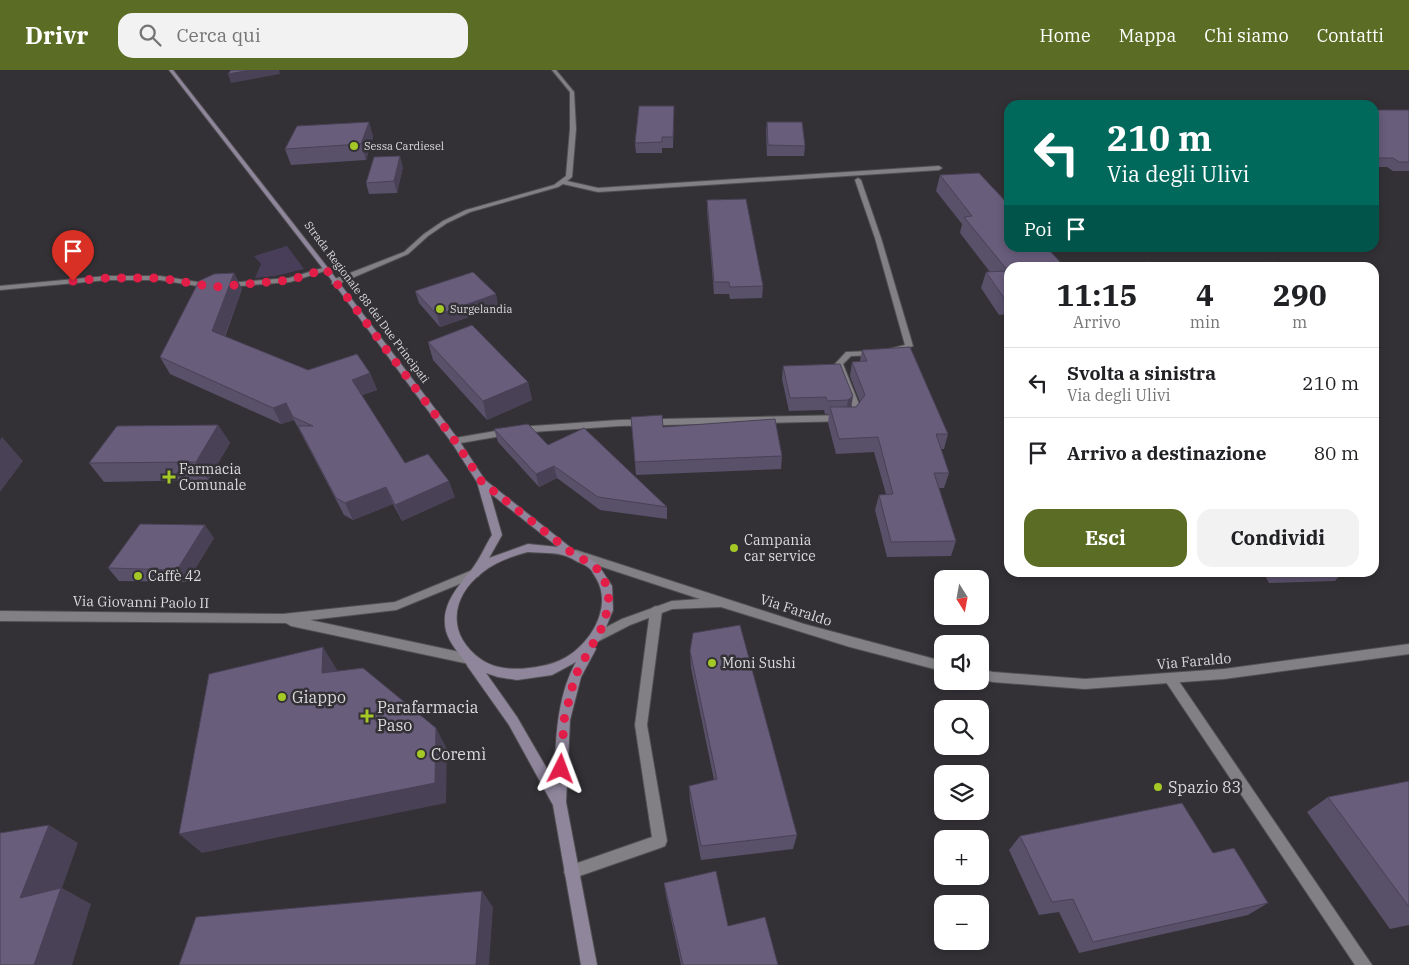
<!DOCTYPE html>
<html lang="it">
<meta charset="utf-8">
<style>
:root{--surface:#fff;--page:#f2f2f2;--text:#202124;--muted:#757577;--line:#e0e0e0;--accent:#5b6c24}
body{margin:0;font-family:"IBM Plex Serif",serif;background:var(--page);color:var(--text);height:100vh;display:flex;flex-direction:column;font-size:19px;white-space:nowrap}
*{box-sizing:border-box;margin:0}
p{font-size:16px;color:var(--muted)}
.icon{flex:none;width:28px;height:28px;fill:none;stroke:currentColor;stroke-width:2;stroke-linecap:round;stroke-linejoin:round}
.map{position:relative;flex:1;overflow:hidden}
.details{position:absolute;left:1004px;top:192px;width:375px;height:315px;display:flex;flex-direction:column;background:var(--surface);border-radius:15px;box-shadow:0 2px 8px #0003}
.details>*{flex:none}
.hud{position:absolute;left:1004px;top:30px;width:375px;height:152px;border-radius:15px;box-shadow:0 2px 8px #0003;background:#00695c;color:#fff;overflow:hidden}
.needle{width:32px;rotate:169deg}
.fabs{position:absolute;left:934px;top:500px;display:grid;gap:10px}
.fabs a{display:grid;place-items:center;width:55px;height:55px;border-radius:10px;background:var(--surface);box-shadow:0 2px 8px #0003;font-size:25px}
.pin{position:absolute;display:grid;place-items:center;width:42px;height:42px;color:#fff;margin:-51px -21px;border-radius:50% 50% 50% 0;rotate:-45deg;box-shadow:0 0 5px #0007}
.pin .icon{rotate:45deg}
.me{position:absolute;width:55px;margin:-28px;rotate:3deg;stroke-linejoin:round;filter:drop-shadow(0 0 4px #0008)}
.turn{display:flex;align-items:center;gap:18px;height:105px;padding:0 20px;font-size:22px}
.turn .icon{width:65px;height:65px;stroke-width:2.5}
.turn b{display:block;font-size:35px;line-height:42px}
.then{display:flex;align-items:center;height:48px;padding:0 20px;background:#0003;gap:10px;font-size:19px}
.eta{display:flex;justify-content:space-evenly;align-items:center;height:85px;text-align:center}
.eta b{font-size:30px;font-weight:700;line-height:35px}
.cta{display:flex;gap:10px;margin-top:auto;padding:10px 20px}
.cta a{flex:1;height:58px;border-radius:15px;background:var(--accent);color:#fff;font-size:20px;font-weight:700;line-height:58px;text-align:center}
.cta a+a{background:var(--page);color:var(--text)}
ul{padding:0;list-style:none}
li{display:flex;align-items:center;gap:15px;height:70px;padding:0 20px;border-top:1px solid var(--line)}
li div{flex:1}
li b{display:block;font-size:19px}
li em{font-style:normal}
header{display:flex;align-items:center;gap:30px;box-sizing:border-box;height:70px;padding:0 25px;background:var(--accent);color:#fff}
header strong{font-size:24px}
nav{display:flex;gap:28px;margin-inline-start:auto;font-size:18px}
.search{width:350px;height:45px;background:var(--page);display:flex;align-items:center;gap:12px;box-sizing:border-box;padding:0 18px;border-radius:15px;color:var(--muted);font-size:19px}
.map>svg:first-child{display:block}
.green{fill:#493e5a}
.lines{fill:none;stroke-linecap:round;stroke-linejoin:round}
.service-casing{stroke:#504f52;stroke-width:2}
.minor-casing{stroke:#504f52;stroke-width:2}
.tertiary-casing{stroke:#504f52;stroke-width:2}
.secondary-casing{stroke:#504f52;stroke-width:2}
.service{fill:#828084;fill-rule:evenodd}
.minor{fill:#828084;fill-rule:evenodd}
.tertiary{fill:#828084;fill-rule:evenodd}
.secondary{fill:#8f869c;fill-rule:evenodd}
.wall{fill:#59506a}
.shaded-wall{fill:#494156}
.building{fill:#685d7b;stroke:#494156}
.route{stroke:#e11d48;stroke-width:9;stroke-dasharray:0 16.2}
.poi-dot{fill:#a4c825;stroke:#333135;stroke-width:2}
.labels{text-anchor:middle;stroke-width:5;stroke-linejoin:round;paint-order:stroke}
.far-poi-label{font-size:11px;fill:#dbdadc;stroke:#333135;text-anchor:start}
.far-street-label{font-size:11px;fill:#dbdadc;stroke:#333135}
.poi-label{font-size:14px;fill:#dbdadc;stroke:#333135;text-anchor:start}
.street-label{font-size:14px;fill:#dbdadc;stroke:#333135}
.near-poi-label{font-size:16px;fill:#dbdadc;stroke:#333135;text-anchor:start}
</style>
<header>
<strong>Drivr</strong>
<div class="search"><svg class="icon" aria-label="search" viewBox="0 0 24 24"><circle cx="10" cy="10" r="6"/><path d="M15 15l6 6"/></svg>Cerca qui</div>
<nav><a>Home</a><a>Mappa</a><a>Chi siamo</a><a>Contatti</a></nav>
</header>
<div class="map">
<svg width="1409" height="895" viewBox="0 0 1409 895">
<rect width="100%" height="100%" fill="#333135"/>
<path class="green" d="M287,176L304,199L275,206L255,208L261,194L254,186Z"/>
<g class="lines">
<g class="service-casing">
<path id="service" d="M656,536L660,538L662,541L647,655L667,771L665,776L660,778L571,809L566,807L564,802L566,797L652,767L635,655L650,541L652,538Z"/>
</g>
<g class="minor-casing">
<g id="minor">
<path d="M552,0H556L574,22L576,59L572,107L567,111L598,118L939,96L942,98L939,100L598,122L563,114L558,117L470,142L447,153L428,166L408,184L338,214H332V210L404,182L424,164L443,151L466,140L554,115L566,106L570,59V22Z"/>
<path d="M858,108L861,110L881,168L913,276L892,283L888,281L889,279L905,275L875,168L855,110Z"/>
<path d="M326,197L328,198V200L290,212L227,217L223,215L227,213L289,208Z"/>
<path d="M107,206H160L210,214L214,216L210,218L160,210H107L0,220V216Z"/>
<path d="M875,281H878V285L851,286L843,294L861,339L853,350L850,351L619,356L518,363L455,374L450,371L455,368L518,357L619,350L847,345L853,339L835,294L846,282Z"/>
<path d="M1170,603L1174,604L1372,895H1355L1166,612L1164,608L1166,604Z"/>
</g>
</g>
<g class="tertiary-casing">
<g id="tertiary">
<path d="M576,480L804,554L942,591V601L850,577L721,537L672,539L630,555L597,572L593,570L591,567L593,564L622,549L672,531L700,529L572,487L571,484L572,481Z"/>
<path d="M475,499L479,500L480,503L479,506L396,540L310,550L469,584L473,585L475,589L473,593L469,594L291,556L286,553L0,551V541L283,544L395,532Z"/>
<path d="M1409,574V584L1224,609L1085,619L993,612L980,609V599L993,602L1085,609L1224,599Z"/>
</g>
</g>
<g class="secondary-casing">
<path id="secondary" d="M169,0H173L328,198L458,369L485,410L575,481L597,493L612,516L613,540L602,567L594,576L596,579L581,607L570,650L566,732L597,895H581L553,735L509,655L468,597C462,585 450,576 446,561C440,535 458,517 472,499C480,489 485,476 492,465L477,412L452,373L324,200ZM490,423L558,477L528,474L489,488L502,465ZM528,482C540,483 555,482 566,486C569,487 573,489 576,491C580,493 586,495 589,498C592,500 594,505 596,508C611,533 596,564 575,581C562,592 546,596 529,598C513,600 496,599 482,590C446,565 450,527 483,502C496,492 512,486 528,482ZM576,592C556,628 556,671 554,711L517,647L486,603L498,607L517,610L552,605Z"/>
</g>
<use href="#service" class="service"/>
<use href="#minor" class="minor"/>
<use href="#tertiary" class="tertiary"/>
<use href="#secondary" class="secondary"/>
</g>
<g class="wall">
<path d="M674,36L673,78H662V83H636L635,73Z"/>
<path d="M1374,40H1409V101H1393L1387,97H1374Z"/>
<path d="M369,52L373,67L366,90L291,95L285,79Z"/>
<path d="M767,52L805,76L804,86H767L766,62Z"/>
<path d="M403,97L397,123L369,124L366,113Z"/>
<path d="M940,105L1065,197L1156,198H1009V244L999,245L981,218L986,202H990L960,163L962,154L936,121Z"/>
<path d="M707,130L763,216L762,228L730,229L729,224H714L707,141Z"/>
<path d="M234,203L242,219L225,267L308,300L370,303L377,320L362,325L405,393L455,427L402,451L393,434L353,450L344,445L294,350L281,354L170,304L160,287Z"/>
<path d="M415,221L496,224L498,237L440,257L419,233Z"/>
<path d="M428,272L528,312L532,330L487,350L433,290Z"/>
<path d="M862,280L948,364L944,379H941L949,403L944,418H939L956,471L951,486L887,487L875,440L879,425L886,424L874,382L836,384L828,353L829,344H825L824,340L789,341L782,309L783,296L840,294L851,337H856L860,332L850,306L852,292L860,291Z"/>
<path d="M631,347L663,357L782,386L781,399L636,405Z"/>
<path d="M218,355L230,373L208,410L104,412L89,393Z"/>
<path d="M494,359L548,375L667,437V449L600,440L557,408L539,417L498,372Z"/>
<path d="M214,468L187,512L119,511L108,498Z"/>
<path d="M1263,502H1343L1335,511L1269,513Z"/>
<path d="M690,581L797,765L793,779L701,790L690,731L689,716L714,710L691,598Z"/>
<path d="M1409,711V855L1390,859L1307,742L1328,727Z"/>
<path d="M1020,766L1213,783L1268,833L1248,845L1079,883L1059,842L1039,845L1009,780Z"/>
<path d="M664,813L728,856L778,895H681L666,826Z"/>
</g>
<g class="shaded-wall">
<path d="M251,0H279L280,4L231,13L228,4Z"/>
<path d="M369,52L373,67L366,90L361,74Z"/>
<path d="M400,86L403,97L397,123L394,111Z"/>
<path d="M234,203L242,219L220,278L212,261Z"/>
<path d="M496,224L498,237L440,257L437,245Z"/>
<path d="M370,303L377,320L359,326L352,310Z"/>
<path d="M528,312L532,330L487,350L483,331Z"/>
<path d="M853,326L851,339L846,343L848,330Z"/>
<path d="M286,333L294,350L281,354L273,338Z"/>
<path d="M218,355L230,373L208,410L196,392Z"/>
<path d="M2,367L23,391L0,422V370Z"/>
<path d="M554,396L557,408L539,417L536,404Z"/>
<path d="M449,411L455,427L402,451L395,435Z"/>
<path d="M386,417L393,434L353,450L345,433Z"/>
<path d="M205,455L214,468L187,512L177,500Z"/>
<path d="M323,577L337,600V625L322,603Z"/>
<path d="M436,658L447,679L446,733L202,783L179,764Z"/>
<path d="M49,755L78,773L62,818L91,834L72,895H34L20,828Z"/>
<path d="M482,821L493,837L489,895H476Z"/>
</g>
<g class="building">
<path d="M231,0H251L228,4Z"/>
<path d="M639,36H674L673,67H662V72L635,73Z"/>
<path d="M1374,40H1409V92H1399L1393,88H1376L1374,87Z"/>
<path d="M369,52L361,74L285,79L297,56Z"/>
<path d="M767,52H802L805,76L768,75Z"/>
<path d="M400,86L394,111L366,113L374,87Z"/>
<path d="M979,103L1009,135V178H1047L1065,197L1150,192L1156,198H1009V228H1004L986,202L1008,201L964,147L972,146L940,105Z"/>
<path d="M746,129L763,216L730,217L729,212H714L707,130Z"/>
<path d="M1274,192L1281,198H1229L1227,196Z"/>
<path d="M473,202L496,224L437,245L415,221Z"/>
<path d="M234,203L212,261L308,300L357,284L370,303L352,310L405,393L428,384L449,411L395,435L386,417L345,433L336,428L298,356H313L293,347L286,333L273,338L160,287L199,211L214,204Z"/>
<path d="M472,255L528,312L483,331L428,272Z"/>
<path d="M910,277L948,364H936L949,403H934L956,471L891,472L879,425L893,424L878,367L839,369L830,337H856L865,325L852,292L867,291L862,280Z"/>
<path d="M840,294L853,326L848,330L827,331L826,327L790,328L783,296Z"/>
<path d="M662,345L663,357L775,349L782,386L635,392L631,347Z"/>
<path d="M528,354L548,375L584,358L667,437L598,427L554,396L536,404L494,359Z"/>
<path d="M218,355L196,392L89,393L117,356Z"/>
<path d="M140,454L205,455L177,500L108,498Z"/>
<path d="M740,555L797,765L701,776L689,716L717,709L690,581L693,563Z"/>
<path d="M323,577L322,603L363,598L436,658L435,713L179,764L209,604Z"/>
<path d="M1409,711V837L1328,727Z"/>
<path d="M1182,733L1213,783L1234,778L1268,833L1093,872L1073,829L1052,832L1020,766Z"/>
<path d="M49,755L20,828L61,818L34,895H0V763Z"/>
<path d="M716,801L728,856L765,847L778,895H683L664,813Z"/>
<path d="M482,821L476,895H179L196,847Z"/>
</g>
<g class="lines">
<path class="route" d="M73,211L107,208H160L214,217L290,210L326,199L455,371L482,412L572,483L593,495L599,501L604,509L609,525L605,552L575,606L564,650L561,699"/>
</g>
<g class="poi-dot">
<circle cx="354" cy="76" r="5"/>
<circle cx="440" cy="239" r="5"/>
<path d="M166.5 399.5h5v5h5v5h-5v5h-5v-5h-5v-5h5z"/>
<circle cx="734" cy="478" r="5"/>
<circle cx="138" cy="506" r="5"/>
<circle cx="712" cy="593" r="5"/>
<circle cx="282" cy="627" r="5"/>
<path d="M364.5 638.5h5v5h5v5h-5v5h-5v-5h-5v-5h5z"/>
<circle cx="421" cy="684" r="5"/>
<circle cx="1158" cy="717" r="5"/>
</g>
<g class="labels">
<g class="far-poi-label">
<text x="364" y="80">Sessa Cardiesel</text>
<text x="450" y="243">Surgelandia</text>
</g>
<g class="far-street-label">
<text transform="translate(367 232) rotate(53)" y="4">Strada Regionale 88 dei Due Principati</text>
</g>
<g class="poi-label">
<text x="179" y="404">Farmacia<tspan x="179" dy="16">Comunale</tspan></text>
<text x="744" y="475">Campania<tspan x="744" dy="16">car service</tspan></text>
<text x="148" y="511">Caffè 42</text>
<text x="722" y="598">Moni Sushi</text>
</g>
<g class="street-label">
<text transform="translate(141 532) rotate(1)" y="5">Via Giovanni Paolo II</text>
<text transform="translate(796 540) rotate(18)" y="5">Via Faraldo</text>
<text transform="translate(1194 591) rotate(-5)" y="5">Via Faraldo</text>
</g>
<g class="near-poi-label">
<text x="292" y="633">Giappo</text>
<text x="377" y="643">Parafarmacia<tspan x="377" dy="18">Paso</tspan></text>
<text x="431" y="690">Coremì</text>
<text x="1168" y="723">Spazio 83</text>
</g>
</g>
</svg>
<div class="fabs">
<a><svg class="needle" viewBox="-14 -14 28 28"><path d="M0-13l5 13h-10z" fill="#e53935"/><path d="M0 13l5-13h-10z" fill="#757577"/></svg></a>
<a><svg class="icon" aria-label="sound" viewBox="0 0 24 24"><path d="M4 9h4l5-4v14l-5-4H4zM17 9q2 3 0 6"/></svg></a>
<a><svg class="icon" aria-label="search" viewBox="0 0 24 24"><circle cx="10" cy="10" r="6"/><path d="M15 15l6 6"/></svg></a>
<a><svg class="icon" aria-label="layers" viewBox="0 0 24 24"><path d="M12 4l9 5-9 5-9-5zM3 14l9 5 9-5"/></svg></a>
<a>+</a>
<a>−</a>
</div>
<div class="pin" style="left:73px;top:211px;background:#d93025"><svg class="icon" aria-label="arrive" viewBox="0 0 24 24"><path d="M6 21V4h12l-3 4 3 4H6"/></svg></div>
<svg class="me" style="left:561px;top:699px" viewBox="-20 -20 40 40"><path d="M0-17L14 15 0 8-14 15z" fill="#e11d48" stroke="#fff" stroke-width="4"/></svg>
<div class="hud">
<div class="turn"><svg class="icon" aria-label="left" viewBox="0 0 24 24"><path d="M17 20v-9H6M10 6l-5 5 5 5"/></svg><div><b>210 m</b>Via degli Ulivi</div></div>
<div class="then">Poi<svg class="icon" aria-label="arrive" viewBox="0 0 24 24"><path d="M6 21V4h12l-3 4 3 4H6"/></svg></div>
</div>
<section class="details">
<div class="eta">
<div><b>11:15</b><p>Arrivo</p></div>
<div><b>4</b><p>min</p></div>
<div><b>290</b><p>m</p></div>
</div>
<ul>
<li><svg class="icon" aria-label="left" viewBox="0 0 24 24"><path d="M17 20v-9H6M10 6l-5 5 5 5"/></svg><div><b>Svolta a sinistra</b><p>Via degli Ulivi</p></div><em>210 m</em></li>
<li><svg class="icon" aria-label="arrive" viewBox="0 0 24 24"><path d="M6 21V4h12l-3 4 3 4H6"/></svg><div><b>Arrivo a destinazione</b></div><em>80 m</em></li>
</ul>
<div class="cta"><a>Esci</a><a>Condividi</a></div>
</section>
</div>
